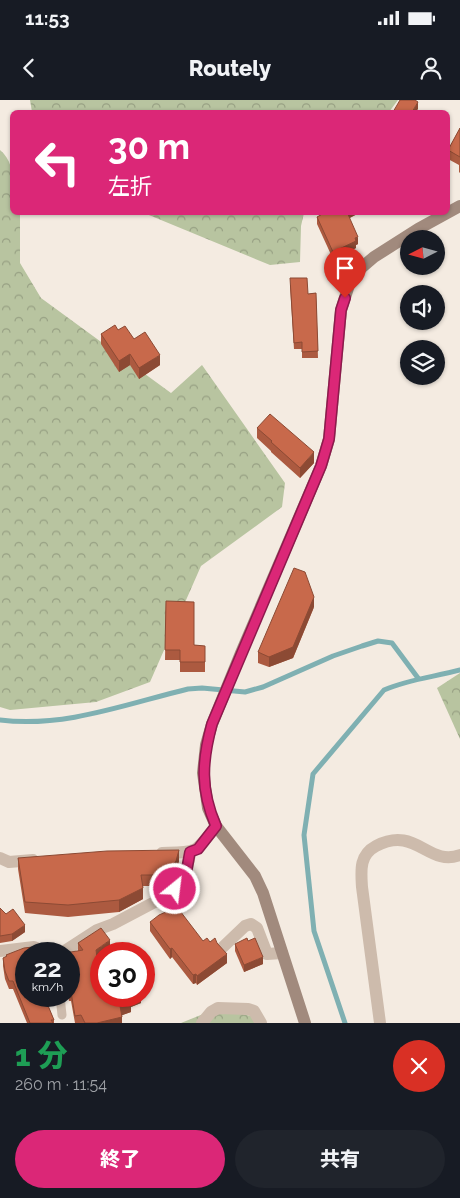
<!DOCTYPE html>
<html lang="ja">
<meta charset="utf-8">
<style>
:root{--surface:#171b24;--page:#20242c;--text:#f1f3f6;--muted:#9ea1a6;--accent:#db2777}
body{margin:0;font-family:Raleway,"Noto Sans JP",sans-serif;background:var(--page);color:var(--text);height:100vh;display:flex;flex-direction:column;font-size:19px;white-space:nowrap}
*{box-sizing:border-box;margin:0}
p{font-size:16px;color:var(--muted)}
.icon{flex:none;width:28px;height:28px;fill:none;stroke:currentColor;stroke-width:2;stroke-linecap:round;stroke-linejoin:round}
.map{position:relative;height:923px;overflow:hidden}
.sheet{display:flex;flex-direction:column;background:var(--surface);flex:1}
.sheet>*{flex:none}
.guide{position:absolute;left:10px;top:10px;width:440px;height:105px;border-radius:8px;box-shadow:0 1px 4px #0004;background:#db2777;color:#fff;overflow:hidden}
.needle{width:32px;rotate:264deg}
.controls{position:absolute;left:400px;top:130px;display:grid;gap:10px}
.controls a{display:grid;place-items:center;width:45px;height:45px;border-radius:50%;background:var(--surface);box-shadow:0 1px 4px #0004;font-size:25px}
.speed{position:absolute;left:15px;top:842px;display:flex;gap:10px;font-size:25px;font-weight:700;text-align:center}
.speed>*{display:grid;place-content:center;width:65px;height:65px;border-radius:50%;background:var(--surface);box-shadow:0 1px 4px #0004;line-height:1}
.speed small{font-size:12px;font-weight:400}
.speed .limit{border:8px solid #d22;background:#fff;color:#111}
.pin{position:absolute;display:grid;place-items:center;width:42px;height:42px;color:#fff;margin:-51px -21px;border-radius:50% 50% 50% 0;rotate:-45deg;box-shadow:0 0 5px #0007}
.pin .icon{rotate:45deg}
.me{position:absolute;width:55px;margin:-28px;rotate:29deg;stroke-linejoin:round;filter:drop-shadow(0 0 4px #0008)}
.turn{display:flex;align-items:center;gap:18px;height:105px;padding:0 15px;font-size:22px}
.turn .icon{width:65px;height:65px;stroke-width:2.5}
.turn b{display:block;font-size:35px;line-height:42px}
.round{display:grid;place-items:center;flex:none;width:52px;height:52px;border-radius:26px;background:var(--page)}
.summary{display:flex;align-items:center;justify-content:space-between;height:85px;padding:0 15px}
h1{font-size:30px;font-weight:800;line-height:38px;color:#1e9e55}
.cta{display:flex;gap:10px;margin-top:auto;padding:10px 15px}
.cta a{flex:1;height:58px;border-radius:30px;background:var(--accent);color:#fff;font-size:20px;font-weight:800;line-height:58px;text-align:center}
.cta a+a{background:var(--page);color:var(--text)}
.status{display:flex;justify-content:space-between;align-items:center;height:35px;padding:0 25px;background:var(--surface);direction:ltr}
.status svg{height:14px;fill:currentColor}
header{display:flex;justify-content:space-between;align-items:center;height:65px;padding:0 15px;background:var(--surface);font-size:22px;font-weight:800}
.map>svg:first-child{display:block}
.forest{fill:url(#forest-crowns)}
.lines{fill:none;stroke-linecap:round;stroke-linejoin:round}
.stream{stroke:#7fb0b2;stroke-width:5}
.lane{stroke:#cdbbac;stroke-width:9}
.street{stroke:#cdbbac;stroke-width:12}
.secondary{stroke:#a18a7d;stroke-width:12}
.wall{fill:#ac5a40}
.shaded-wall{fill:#8c4a34}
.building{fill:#c8694b;stroke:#8c4a34}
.route-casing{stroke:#8e194d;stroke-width:12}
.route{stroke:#db2777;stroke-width:9}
</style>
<div class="status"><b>11:53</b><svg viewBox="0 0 49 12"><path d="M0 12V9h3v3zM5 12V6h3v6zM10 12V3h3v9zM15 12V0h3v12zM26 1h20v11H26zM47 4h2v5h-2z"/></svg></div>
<header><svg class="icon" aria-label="back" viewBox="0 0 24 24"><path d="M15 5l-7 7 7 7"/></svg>Routely<svg class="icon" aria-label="person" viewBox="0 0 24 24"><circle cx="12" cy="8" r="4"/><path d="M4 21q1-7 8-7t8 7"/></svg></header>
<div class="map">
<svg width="460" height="923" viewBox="0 0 460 923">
<defs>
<pattern id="forest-crowns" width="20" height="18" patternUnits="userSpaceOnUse" patternTransform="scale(1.25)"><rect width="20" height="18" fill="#b8c4a0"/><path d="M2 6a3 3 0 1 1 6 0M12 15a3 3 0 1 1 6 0" fill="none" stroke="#97a083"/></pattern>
</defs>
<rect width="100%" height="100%" fill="#f4ebe1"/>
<g class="forest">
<path d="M30,0H398L389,12H32Z"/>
<path d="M0,50C18,65 12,91 12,112L20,113V163L41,198L171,293L202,265L285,383L282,407L201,466L150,582L96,602L10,610L0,607Z"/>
<path d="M144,113H304L301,126L300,162L270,165Z"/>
<path d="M460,573V639L437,588Z"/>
<path d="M218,908L259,918L260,923H181Z"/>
</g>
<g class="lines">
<g class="stream">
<path d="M0,620C65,628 126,604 188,589L202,588L245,592L263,587L333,556L362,546L378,541L392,543L418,578"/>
<path d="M345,923L314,831L304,735L313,674L384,590C409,579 434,577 460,570"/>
</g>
<path class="lane" d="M60,896L62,915"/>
<g class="street">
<path d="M162,753C198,752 194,754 216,726"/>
<path d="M0,758L9,762L33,760"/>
<path d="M223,847L245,826L251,824L257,828L267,854L282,853"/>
<path d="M0,851L34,847L52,854"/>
<path d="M60,854L97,830L113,824L168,795C182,783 188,770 190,753"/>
<path d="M202,923L211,912L218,908L248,909L254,911L261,923"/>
<path d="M380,923L362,787C361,771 359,755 376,746C416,725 428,767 460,755"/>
</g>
<path class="secondary" d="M305,923L263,793L255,776L216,726L208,708L203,673L206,645L212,624L241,553L321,366L329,339L341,210L349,185L360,169L374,157L418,129L460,106"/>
</g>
<g class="wall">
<path d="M460,28V73L459,72V65L448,59V50Z"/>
<path d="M326,112H361L349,118L358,144L356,145V148L333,159L317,124V117Z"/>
<path d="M290,185L308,194L316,193L318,258H302V249H294Z"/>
<path d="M118,230L134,239L160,265L139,279L130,265L119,272L101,244V234Z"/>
<path d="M257,328L314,363L300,378L271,352V351L257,338Z"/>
<path d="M166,501L194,545L205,546V572H180V560H165Z"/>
<path d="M314,507L293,558L269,567L258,563V552Z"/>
<path d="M18,758L179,761L176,772L165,786H143V799L119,812L68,817L25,813L18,769Z"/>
<path d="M0,808L25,832L12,841L0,843Z"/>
<path d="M150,822L203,841L217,843L227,863L197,885L196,883L193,884L172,857L170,859L150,831Z"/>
<path d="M78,843L110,849L101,854V855L97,858L99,872L141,896V903L131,907V912L122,915V923H75L71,901H69L68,896H69V854L78,851Z"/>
<path d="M235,844L263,864L244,872L235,851Z"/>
<path d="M6,855L26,896H47V903L54,920V923H27L13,889H9L5,879L3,866V858L6,857Z"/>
</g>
<g class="shaded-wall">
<path d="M418,2V9L416,12H412Z"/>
<path d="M348,112H361L348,119Z"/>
<path d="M358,137V144L356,145V148L333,159V152Z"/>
<path d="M130,254V265L119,272V261Z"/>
<path d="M160,255V265L139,279V268Z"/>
<path d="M314,352V363L300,378V368Z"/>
<path d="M314,497V507L293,558L269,567V557Z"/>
<path d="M179,750V761L176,772L165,786V775Z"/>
<path d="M143,788V799L119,812V800Z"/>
<path d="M25,825V832L12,841V834Z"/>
<path d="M110,840V849L103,854H101V855L96,859V850Z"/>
<path d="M172,848V857L170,859V849Z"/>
<path d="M227,854V863L197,885V876Z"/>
<path d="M263,857V864L244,872V865Z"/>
<path d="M196,874V883L193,884V875Z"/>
<path d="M135,896H141V903L131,907V912L120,916V906L129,898Z"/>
<path d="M122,917V923H97Z"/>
</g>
<g class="building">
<path d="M400,0H415L418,2L412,12H393Z"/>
<path d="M460,28V57L448,50Z"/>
<path d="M326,112H347L358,137L355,138L356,141L333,152L317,117Z"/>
<path d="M290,178H307L308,194L316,193L318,251L302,252V242L294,243Z"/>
<path d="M115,225L118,230L125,226L134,239L145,232L160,255L139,268L130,254L119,261L101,234Z"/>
<path d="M270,314L314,352L300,368L271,342L272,341L257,328Z"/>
<path d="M294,468L305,472L314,497L293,547L269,557L258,552Z"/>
<path d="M166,501L194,502V545L205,546V562H180V550H165Z"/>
<path d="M179,750L176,761L165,775H141L143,788L119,800L68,805L25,802L18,758L107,751Z"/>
<path d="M177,807L203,841L207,838L210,842L215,838L217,843L227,854L197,876L196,874L193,875L172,848L170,849L150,822L159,815Z"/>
<path d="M0,808L6,814L13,809L25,825L12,834L0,836Z"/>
<path d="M101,828L110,840L96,850L99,872L101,871V896H135L129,898L131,903L120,906L122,917L97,923H85L81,915L75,916L71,892H69V854H65V853L83,850L78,843Z"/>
<path d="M247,838L248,841L255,838L263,857L244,865L235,844Z"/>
<path d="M33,847L35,854H26V896H44L54,920H51L53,923H30L13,881H9L5,871L3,858L7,856L6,855L24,848Z"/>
</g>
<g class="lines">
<g class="route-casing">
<path id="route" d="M175,789L186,774L190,752L198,749L216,726C200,689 202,661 212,624L321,366L329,339L341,210L345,198"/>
</g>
<use href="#route" class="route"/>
</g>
</svg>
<div class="controls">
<a><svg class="needle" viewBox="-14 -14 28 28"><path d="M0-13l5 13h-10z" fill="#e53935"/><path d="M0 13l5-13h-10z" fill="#9ea1a6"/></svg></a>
<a><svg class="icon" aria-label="sound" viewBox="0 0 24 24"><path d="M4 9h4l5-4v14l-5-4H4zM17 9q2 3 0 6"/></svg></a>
<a><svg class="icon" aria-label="layers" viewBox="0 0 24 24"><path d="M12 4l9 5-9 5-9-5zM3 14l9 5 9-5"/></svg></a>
</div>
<div class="speed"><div>22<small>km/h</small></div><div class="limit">30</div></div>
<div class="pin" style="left:345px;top:198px;background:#d93025"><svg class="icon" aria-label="arrive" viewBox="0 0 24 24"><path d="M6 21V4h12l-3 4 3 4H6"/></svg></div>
<svg class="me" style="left:175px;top:789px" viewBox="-20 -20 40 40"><circle r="17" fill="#db2777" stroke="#fff" stroke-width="3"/><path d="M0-11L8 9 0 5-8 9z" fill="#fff"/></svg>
<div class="guide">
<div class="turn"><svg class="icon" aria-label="left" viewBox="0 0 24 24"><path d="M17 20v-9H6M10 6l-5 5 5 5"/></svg><div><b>30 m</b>左折</div></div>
</div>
</div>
<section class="sheet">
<div class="summary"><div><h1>1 分</h1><p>260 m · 11:54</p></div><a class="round" style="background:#d93025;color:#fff"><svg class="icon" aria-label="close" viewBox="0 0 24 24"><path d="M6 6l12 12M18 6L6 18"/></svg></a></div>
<div class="cta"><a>終了</a><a>共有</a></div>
</section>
